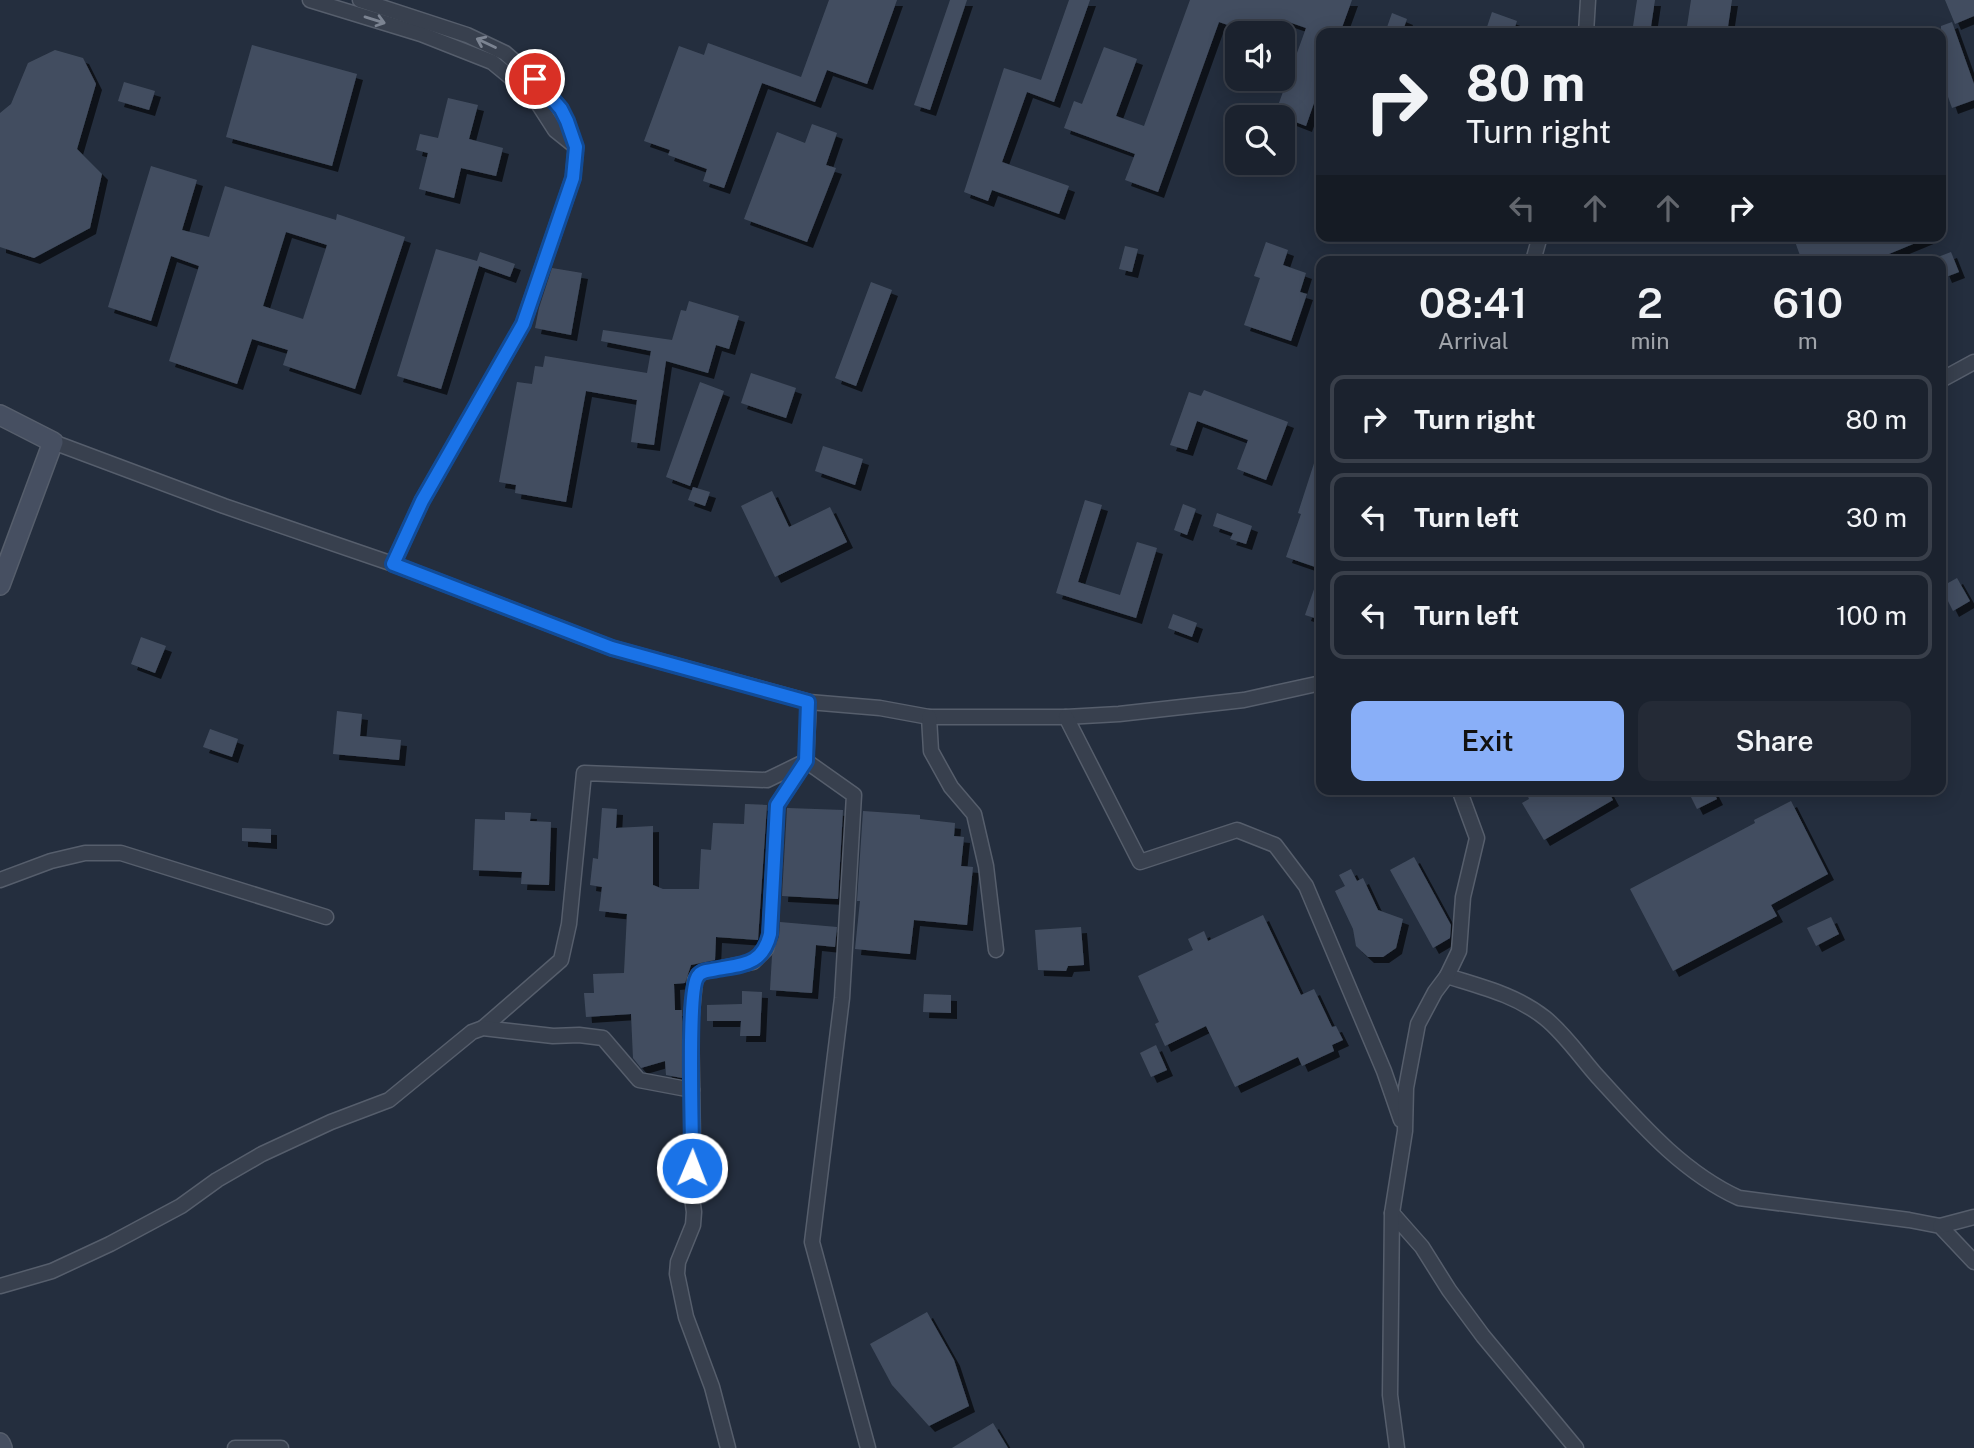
<!DOCTYPE html>
<style>
:root{--surface:#1b222e;--page:#242a36;--text:#f1f3f6;--muted:#a0a4aa;--line:#393f4a;--accent:#89aff8}
body{margin:0;font-family:"Public Sans",sans-serif;background:var(--page);color:var(--text);height:100vh;display:flex;flex-direction:column;font-size:26px;white-space:nowrap}
*{box-sizing:border-box;margin:0}
p{font-size:23px;color:var(--muted)}
.icon{flex:none;width:38px;height:38px;fill:none;stroke:currentColor;stroke-width:2;stroke-linecap:round;stroke-linejoin:round}
.map{position:relative;flex:1;overflow:hidden}
.side{position:absolute;left:1316px;top:256px;width:630px;height:539px;display:flex;flex-direction:column;background:var(--surface);border-radius:14px;box-shadow:0 4px 18px #0003,0 0 0 2px var(--line)}
.side>*{flex:none}
.hud{position:absolute;left:1316px;top:28px;width:630px;height:214px;border-radius:14px;box-shadow:0 4px 18px #0003,0 0 0 2px var(--line);background:#1b222e;color:var(--text);overflow:hidden}
.controls{position:absolute;left:1225px;top:21px;display:grid;gap:14px}
.controls a{display:grid;place-items:center;width:70px;height:70px;border-radius:14px;background:var(--surface);box-shadow:0 4px 18px #0003,0 0 0 2px var(--line);font-size:35px}
.pin{position:absolute;display:grid;place-items:center;width:60px;height:60px;color:#fff;margin:-30px;border:4px solid #fff;border-radius:50%;box-shadow:0 2px 7px #0007}
.me{position:absolute;width:77px;margin:-38px;rotate:1deg;stroke-linejoin:round;filter:drop-shadow(0 0 5px #0008)}
.turn{display:flex;align-items:center;gap:24px;height:147px;padding:0 35px;font-size:32px}
.turn .icon{width:91px;height:91px;stroke-width:2.5}
.turn b{display:block;font-size:49px;line-height:60px}
.lanes{display:flex;align-items:center;height:66px;padding:0 35px;background:#0003;justify-content:center;gap:35px;direction:ltr}
.lanes .off{opacity:.35}
.eta{display:flex;justify-content:space-evenly;align-items:center;height:119px;text-align:center}
.eta b{font-size:42px;font-weight:600;line-height:49px}
.primary-button{display:flex;gap:14px;margin-top:auto;padding:14px 35px}
.primary-button a{flex:1;height:80px;border-radius:14px;background:var(--accent);color:#111;font-size:28px;font-weight:600;line-height:80px;text-align:center}
.primary-button a+a{background:var(--page);color:var(--text)}
ul{padding:0;list-style:none}
li{display:flex;align-items:center;gap:21px;height:88px;margin:0 14px 10px;padding:0 21px;border:4px solid var(--line);border-radius:14px}
li div{flex:1}
li b{display:block;font-size:26px}
li em{font-style:normal}
.map>svg:first-child{display:block}
.building{fill:#434e60;fill-rule:evenodd;filter:url(#shadow)}
.lines{fill:none;stroke-linecap:round;stroke-linejoin:round}
.minor-casing{stroke:#565e6c;stroke-width:17}
.secondary-casing{stroke:#565e6c;stroke-width:22}
.minor{stroke:#38404e;stroke-width:14}
.secondary{stroke:#464f61;stroke-width:19}
.oneway{stroke:#7c8492}
.route-casing{stroke:#114b97;stroke-width:18}
.route{stroke:#1a73e8;stroke-width:12}
</style>
<div class="map">
<svg width="1974" height="1448" viewBox="0 0 1974 1448">
<defs>
<filter id="shadow"><feDropShadow dx="6" dy="6" stdDeviation="0" flood-color="#0009"/></filter>
</defs>
<rect width="100%" height="100%" fill="#242e3e"/>
<g class="building">
<path d="M829,0H897L867,84L827,70L815,102L762,83L724,188L703,181L707,169L668,155L670,150L644,141L679,46L704,55L708,43L801,77Z"/>
<path d="M950,0H967L930,110L914,105Z"/>
<path d="M1069,0H1090L1054,102L1027,92L1002,162L1069,186L1059,214L992,190L988,201L964,192L1004,68L1041,80Z"/>
<path d="M1190,0H1352L1340,33H1321V83L1306,126L1275,114L1306,28L1280,19L1275,33H1251L1219,22L1158,192L1125,180L1135,154L1064,128L1074,101L1082,104L1104,47L1137,59L1116,116L1144,126Z"/>
<path d="M1637,0H1655L1650,33H1632Z"/>
<path d="M1691,0H1732L1727,33H1686Z"/>
<path d="M1945,0H1974V16L1955,24Z"/>
<path d="M1492,12L1517,21L1513,33H1485Z"/>
<path d="M1392,13L1407,19L1402,33H1385Z"/>
<path d="M1952,22L1974,84V100L1952,108L1941,77V26Z"/>
<path d="M252,45L357,74L332,166L226,137Z"/>
<path d="M55,50L83,58L96,84L77,149L102,174L90,228L34,258L0,247V113L11,104L28,63Z"/>
<path d="M124,82L155,91L149,110L118,101Z"/>
<path d="M448,98L478,105L469,139L503,148L496,176L461,168L454,198L419,189L428,153L416,150L420,134L438,138Z"/>
<path d="M812,124L837,133L826,165L836,168L807,242L744,219L777,132L805,143Z"/>
<path d="M151,166L197,180L182,230L209,237L225,186L336,220L337,214L405,237L355,389L283,365L288,350L252,339L237,384L169,361L199,266L171,256L151,321L108,307ZM286,232L327,245L303,319L263,306Z"/>
<path d="M1793,236H1930V237L1872,261H1802Z"/>
<path d="M1266,242L1288,250L1283,265L1306,273L1300,292L1307,294L1291,341L1244,325L1260,278L1254,276Z"/>
<path d="M1125,246L1138,249L1132,272L1119,269Z"/>
<path d="M436,249L477,261L480,252L515,264L510,277L479,266L441,389L397,376Z"/>
<path d="M1951,252L1959,272L1946,277L1938,257Z"/>
<path d="M552,268L582,273L571,335L535,328L539,308Z"/>
<path d="M871,282L892,290L856,386L835,378Z"/>
<path d="M689,301L739,316L729,349L716,345L708,373L666,361L654,445L631,442L637,400L586,391L566,502L515,493L516,485L499,482L517,382L532,384L535,366L543,367L545,356L647,373L651,351L601,341L603,330L672,340L681,310L686,311Z"/>
<path d="M751,373L796,388L786,418L741,403Z"/>
<path d="M700,382L724,391L690,486L666,477Z"/>
<path d="M1204,390L1288,422L1266,480L1237,469L1248,440L1197,421L1187,450L1170,445L1189,392L1201,396Z"/>
<path d="M823,446L863,459L855,485L815,471Z"/>
<path d="M1318,451H1321V569L1286,557L1301,514L1298,513Z"/>
<path d="M693,487L710,492L705,506L688,500Z"/>
<path d="M772,491L789,527L830,507L847,542L775,577L741,506Z"/>
<path d="M1085,500L1102,505L1078,582L1120,595L1137,542L1157,548L1136,618L1056,593Z"/>
<path d="M1183,504L1196,509L1187,535L1174,530Z"/>
<path d="M1217,513L1252,526L1246,544L1230,539L1233,533L1213,526Z"/>
<path d="M1319,575H1321V620L1305,615Z"/>
<path d="M1957,578L1970,601L1953,611L1941,587Z"/>
<path d="M1173,614L1197,623L1192,637L1168,628Z"/>
<path d="M141,637L166,646L155,673L131,664Z"/>
<path d="M337,711L362,714L360,736L401,740L399,760L333,754Z"/>
<path d="M210,729L238,739L232,757L203,747Z"/>
<path d="M1536,789H1607L1613,800L1544,840L1522,803L1529,799L1527,794Z"/>
<path d="M1687,789H1712L1717,799L1697,809Z"/>
<path d="M1791,801L1828,874L1771,905L1777,916L1673,971L1630,889L1755,823L1754,820Z"/>
<path d="M745,804L767,805L758,940L716,937L715,960L691,965L685,983L674,984L675,1010H682V1078L666,1075L665,1061L641,1068L633,1058L631,1014L586,1017L584,993H594L593,974L624,973L627,914L599,911L602,887L590,885L593,858L598,859L602,808L617,809L616,828L653,826V885L663,889H699L701,849L711,850L713,823L744,824Z"/>
<path d="M787,808L843,810L838,899L782,896Z"/>
<path d="M863,811L920,815V819L955,823L954,836L964,837L961,866L973,867L967,925L914,920L910,954L855,949L860,901H857Z"/>
<path d="M505,812L531,813L530,821L551,822L549,885L521,884L522,872L473,870L475,819L505,820Z"/>
<path d="M242,828L271,829V843L242,841Z"/>
<path d="M1414,857L1451,925L1450,938L1433,948L1390,870Z"/>
<path d="M1351,869L1357,881L1363,878L1378,910L1403,919L1396,948L1383,957H1368L1356,946L1353,929L1335,891L1345,886L1339,875Z"/>
<path d="M1263,915L1301,995L1314,989L1332,1027L1336,1026L1343,1040L1332,1045L1334,1051L1302,1066L1298,1057L1235,1087L1206,1026L1165,1046L1155,1024L1159,1022L1138,976L1193,950L1188,939L1204,931L1208,941Z"/>
<path d="M1831,917L1839,934L1816,946L1807,928Z"/>
<path d="M780,922L837,927L835,947L816,945L812,993L770,990L772,956L779,936Z"/>
<path d="M1081,927L1084,965L1068,966L1066,971L1038,970L1035,930Z"/>
<path d="M742,991L762,992L760,1036H740L741,1021H707V1005L742,1004Z"/>
<path d="M924,994L951,995V1013L923,1012Z"/>
<path d="M1156,1045L1167,1070L1151,1077L1140,1053Z"/>
<path d="M927,1312L954,1360L969,1406L929,1426L892,1385L870,1344Z"/>
<path d="M993,1423L1008,1448H952Z"/>
</g>
<g class="lines">
<g class="minor-casing">
<g id="minor">
<path d="M310,0L421,34L492,62L525,89L537,102L555,130L575,146"/>
<path d="M360,0L467,35L505,53L535,79L561,109L576,147L573,178L523,324L422,501L393,564"/>
<path d="M1586,33L1588,0"/>
<path d="M1533,261L1540,236"/>
<path d="M1941,380L1974,362"/>
<path d="M53,442L224,506L393,564L612,648L809,702L880,708L929,717H1066L1119,714L1244,700L1321,683"/>
<path d="M929,717L931,751L951,787L974,814L986,866L996,950"/>
<path d="M1066,717L1140,862L1237,830L1275,845L1306,886L1384,1071L1401,1120"/>
<path d="M0,880L51,861L85,853H121L326,917"/>
<path d="M1447,976C1482,987 1516,995 1545,1018C1565,1034 1581,1058 1598,1077C1640,1123 1682,1172 1739,1198L1909,1220L1940,1226L1974,1262"/>
<path d="M483,1028L561,960L569,924L584,773L767,780L806,761L809,702"/>
<path d="M1392,1213L1422,1247L1449,1290L1483,1336L1576,1448"/>
<path d="M1940,1226L1974,1217"/>
<path d="M0,1286L52,1271L110,1244L181,1206L217,1180L262,1154L331,1122L389,1100L472,1032L483,1028L553,1036L579,1035L603,1038L639,1080L692,1090"/>
<path d="M235,1448H281"/>
<path d="M728,1448L712,1387L686,1317L677,1274L678,1262L693,1225L694,1212L691,1190L693,1145L691,1022L695,980L698,975L702,972L753,962L766,949L770,934L777,805L806,761L854,795L842,998L812,1242L868,1448"/>
<path d="M1397,1448L1390,1395L1392,1213L1405,1131L1406,1088L1418,1024L1435,992L1447,976L1459,951L1463,897L1477,838L1459,789"/>
</g>
</g>
<g class="secondary-casing">
<g id="secondary">
<path d="M0,415L53,442L0,585"/>
<path d="M0,1443L2,1448"/>
</g>
</g>
<use href="#minor" class="minor"/>
<use href="#secondary" class="secondary"/>
</g>
<defs><path id="oneway-shaft" d="M-6 0H5M1.5-3L5.5 0L1.5 3" fill="none" stroke-width="1.6" stroke-linecap="round" stroke-linejoin="round" transform="scale(1.75)"/></defs>
<g class="oneway">
<use href="#oneway-shaft" transform="translate(375 20) rotate(17)"/>
<use href="#oneway-shaft" transform="translate(486 43) rotate(-155)"/>
</g>
<g class="lines">
<g class="route-casing">
<path id="route" d="M535,79L561,109L567,121L576,147L573,178L523,324L422,501L393,564L612,648L808,702L806,761L777,805L770,934C762,967 741,964 712,970C707,971 701,971 698,976C686,990 693,1138 692,1168"/>
</g>
<use href="#route" class="route"/>
</g>
</svg>
<div class="controls">
<a><svg class="icon" aria-label="sound" viewBox="0 0 24 24"><path d="M4 9h4l5-4v14l-5-4H4zM17 9q2 3 0 6"/></svg></a>
<a><svg class="icon" aria-label="search" viewBox="0 0 24 24"><circle cx="10" cy="10" r="6"/><path d="M15 15l6 6"/></svg></a>
</div>
<div class="pin" style="left:535px;top:79px;background:#d93025"><svg class="icon" aria-label="arrive" viewBox="0 0 24 24"><path d="M6 21V4h12l-3 4 3 4H6"/></svg></div>
<svg class="me" style="left:692px;top:1168px" viewBox="-20 -20 40 40"><circle r="17" fill="#1a73e8" stroke="#fff" stroke-width="3"/><path d="M0-11L8 9 0 5-8 9z" fill="#fff"/></svg>
<div class="hud">
<div class="turn"><svg class="icon" aria-label="right" viewBox="0 0 24 24"><path d="M7 20v-9h11M14 6l5 5-5 5"/></svg><div><b>80 m</b>Turn right</div></div>
<div class="lanes"><svg class="icon off" aria-label="left" viewBox="0 0 24 24"><path d="M17 20v-9H6M10 6l-5 5 5 5"/></svg><svg class="icon off" aria-label="ahead" viewBox="0 0 24 24"><path d="M12 20V5M6 11l6-6 6 6"/></svg><svg class="icon off" aria-label="ahead" viewBox="0 0 24 24"><path d="M12 20V5M6 11l6-6 6 6"/></svg><svg class="icon" aria-label="right" viewBox="0 0 24 24"><path d="M7 20v-9h11M14 6l5 5-5 5"/></svg></div>
</div>
<section class="side">
<div class="eta">
<div><b>08:41</b><p>Arrival</p></div>
<div><b>2</b><p>min</p></div>
<div><b>610</b><p>m</p></div>
</div>
<ul>
<li><svg class="icon" aria-label="right" viewBox="0 0 24 24"><path d="M7 20v-9h11M14 6l5 5-5 5"/></svg><div><b>Turn right</b></div><em>80 m</em></li>
<li><svg class="icon" aria-label="left" viewBox="0 0 24 24"><path d="M17 20v-9H6M10 6l-5 5 5 5"/></svg><div><b>Turn left</b></div><em>30 m</em></li>
<li><svg class="icon" aria-label="left" viewBox="0 0 24 24"><path d="M17 20v-9H6M10 6l-5 5 5 5"/></svg><div><b>Turn left</b></div><em>100 m</em></li>
</ul>
<div class="primary-button"><a>Exit</a><a>Share</a></div>
</section>
</div>
